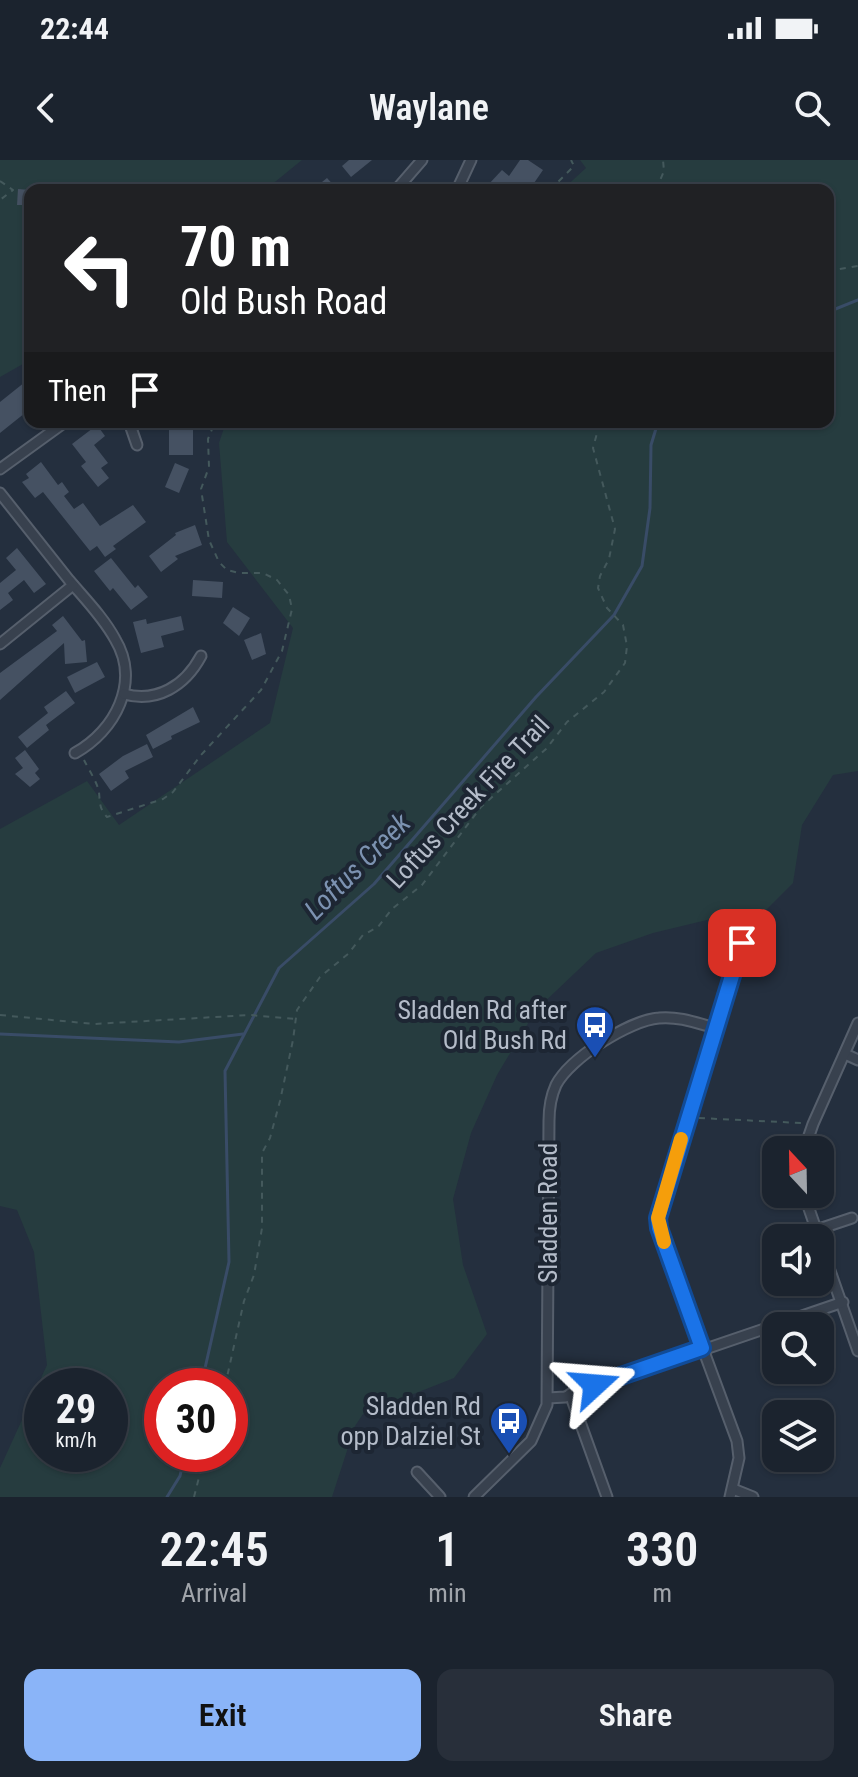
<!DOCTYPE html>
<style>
:root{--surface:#1b232e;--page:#282f3a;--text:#f1f3f6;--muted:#a0a4aa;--line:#39404a;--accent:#8ab4f8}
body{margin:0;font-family:"Roboto Condensed",sans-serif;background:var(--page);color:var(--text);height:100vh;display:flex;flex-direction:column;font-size:30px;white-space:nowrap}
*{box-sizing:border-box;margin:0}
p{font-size:26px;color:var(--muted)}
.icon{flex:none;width:44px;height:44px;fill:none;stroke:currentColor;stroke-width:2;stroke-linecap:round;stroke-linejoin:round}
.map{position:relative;height:1337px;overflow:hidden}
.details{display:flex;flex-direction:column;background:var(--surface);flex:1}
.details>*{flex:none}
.guide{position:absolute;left:24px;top:24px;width:810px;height:244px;border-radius:16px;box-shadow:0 2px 6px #0004,0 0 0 2px var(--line);background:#202124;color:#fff;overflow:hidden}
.needle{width:52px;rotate:338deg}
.buttons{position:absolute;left:762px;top:976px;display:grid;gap:16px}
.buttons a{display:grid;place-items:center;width:72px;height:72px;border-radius:16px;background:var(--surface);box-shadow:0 2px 6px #0004,0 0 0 2px var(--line);font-size:40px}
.speed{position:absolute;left:24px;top:1208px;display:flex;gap:16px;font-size:40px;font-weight:700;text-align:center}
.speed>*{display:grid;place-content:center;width:104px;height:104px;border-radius:50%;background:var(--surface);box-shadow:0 2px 6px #0004,0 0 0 2px var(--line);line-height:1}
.speed small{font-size:20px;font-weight:400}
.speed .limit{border:12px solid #d22;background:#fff;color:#111}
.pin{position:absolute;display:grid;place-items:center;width:68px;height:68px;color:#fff;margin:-34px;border-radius:16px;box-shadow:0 4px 12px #0006}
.me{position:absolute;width:88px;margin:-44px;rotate:71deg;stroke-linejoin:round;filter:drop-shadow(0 0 6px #0008)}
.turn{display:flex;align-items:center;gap:28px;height:168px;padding:0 24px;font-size:36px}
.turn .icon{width:104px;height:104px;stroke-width:2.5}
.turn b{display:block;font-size:56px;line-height:68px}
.then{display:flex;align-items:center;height:76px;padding:0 24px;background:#0003;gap:16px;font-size:30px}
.eta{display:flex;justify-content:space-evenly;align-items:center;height:136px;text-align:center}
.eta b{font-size:48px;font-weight:600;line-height:56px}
.action{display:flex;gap:16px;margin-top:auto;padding:16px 24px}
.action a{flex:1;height:92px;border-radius:16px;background:var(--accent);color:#111;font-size:32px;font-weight:600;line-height:92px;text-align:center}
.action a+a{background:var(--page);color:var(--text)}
.status{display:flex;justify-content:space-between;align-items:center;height:56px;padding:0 40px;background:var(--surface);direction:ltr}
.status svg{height:22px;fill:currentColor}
header{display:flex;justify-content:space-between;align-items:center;height:104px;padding:0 24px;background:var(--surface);font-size:36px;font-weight:600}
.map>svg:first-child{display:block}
.green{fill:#263c3f;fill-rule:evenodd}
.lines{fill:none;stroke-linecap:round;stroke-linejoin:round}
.stream{stroke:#394c67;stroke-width:3}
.building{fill:#455162}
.minor-casing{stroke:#565f6c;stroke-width:13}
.path{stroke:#44595c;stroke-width:2;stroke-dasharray:6 6;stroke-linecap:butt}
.minor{stroke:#38414e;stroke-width:9}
.route-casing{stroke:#114b97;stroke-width:20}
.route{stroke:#1a73e8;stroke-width:14}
.slow{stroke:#f59e0b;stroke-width:14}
.labels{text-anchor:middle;stroke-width:8;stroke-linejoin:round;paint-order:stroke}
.street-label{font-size:26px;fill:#b4bcc9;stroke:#1d2633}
.poi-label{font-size:26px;fill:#b4bcc9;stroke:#1d2633;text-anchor:end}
.water-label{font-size:28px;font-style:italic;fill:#7c92b1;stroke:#1d2633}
</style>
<div class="status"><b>22:44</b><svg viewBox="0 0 49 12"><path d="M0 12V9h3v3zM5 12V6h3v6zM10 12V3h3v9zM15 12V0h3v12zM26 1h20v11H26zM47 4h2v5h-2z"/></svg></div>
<header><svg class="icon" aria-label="back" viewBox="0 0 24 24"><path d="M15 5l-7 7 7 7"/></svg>Waylane<svg class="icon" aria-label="search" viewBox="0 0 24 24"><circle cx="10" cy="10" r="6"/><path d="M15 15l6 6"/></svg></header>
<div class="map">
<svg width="858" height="1337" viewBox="0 0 858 1337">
<rect width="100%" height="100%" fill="#242f3e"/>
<g class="green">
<path d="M0,0H302L265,30H30V200L0,217Z"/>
<path d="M580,0H858V611L833,615L802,665L793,723L764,752L736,753L653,773L596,793L536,850L497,915L471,973L453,1039L463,1105L487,1174L454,1218L363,1254L355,1266L332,1337H0V1308L47,1205L34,1092L17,1050L0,1046V669L87,621L119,665L270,563L293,468L227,382L219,283L226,262H828V30H562L586,8ZM110,1226V1294H42V1226ZM230,1226V1294H162V1226Z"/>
</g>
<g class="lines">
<g class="stream">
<path d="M828,152L858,140"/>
<path d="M0,874L179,882L243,874"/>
<path d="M201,1226L229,1102L225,911L279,808L374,724L536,537L614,455L642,406L650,348L651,285L658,262"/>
<path d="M167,1337L180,1316L185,1294"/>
</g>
</g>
<g class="building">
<path d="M349,0H372L351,17L342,6Z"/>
<path d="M520,0H528L543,10L532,26L527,22L520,30H491L487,26L502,10L509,16Z"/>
<path d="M327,18L338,30H312Z"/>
<path d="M18,29L30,30V45H17Z"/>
<path d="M30,218V249L0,273V242Z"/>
<path d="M97,265L105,276L94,285L108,303L101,308L109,318L98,327L81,306L86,302L72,284Z"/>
<rect x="169" y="268" width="24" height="27"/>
<path d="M41,302L58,325L62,322L69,332L64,336L74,349L83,343L100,366L133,345L146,362L113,386L116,389L105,397L97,386L90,391L43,332L35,338L22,322L29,318L26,314Z"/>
<path d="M175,303L189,309L179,333L165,327Z"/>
<path d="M195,365L202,385L175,396L178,399L161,412L149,396L176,375L175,373Z"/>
<path d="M17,388L46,424L34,433L24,420L8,433L13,440L0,450V423L16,410L6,398Z"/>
<path d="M111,398L135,428L138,425L148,437L131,450L113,428L110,431L94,411Z"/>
<path d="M193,420L223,422L222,438L192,436Z"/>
<path d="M233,447L250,458L239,476L223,463Z"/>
<path d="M63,456L82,481L85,480L87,502L65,504L64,483L0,540V513L57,471L52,465Z"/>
<path d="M181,456L184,470L161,476L164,487L141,493L133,462L146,459L147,464Z"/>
<path d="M261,473L266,494L252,500L244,480Z"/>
<path d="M97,502L105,517L75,533L67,517Z"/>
<path d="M66,531L75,543L46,565L49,570L27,588L18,577L48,553L44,547Z"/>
<path d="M193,547L200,562L171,576L172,579L153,589L146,575Z"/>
<path d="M147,584L153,597L125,611L129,618L111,631L99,614L123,596Z"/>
<path d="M25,590L39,609L35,613L40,619L30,627L15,614L23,608L15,598Z"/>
</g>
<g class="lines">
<g class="minor-casing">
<g id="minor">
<path d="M396,30L422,0"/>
<path d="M457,30L471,0"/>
<path d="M129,262L137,285"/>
<path d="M0,309L65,262"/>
<path d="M0,333C23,362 46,391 69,420C85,439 103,457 115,479C141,522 115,571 75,593"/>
<path d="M0,484L73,425"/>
<path d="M124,534C157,543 185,526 201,496"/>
<path d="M845,894L858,900"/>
<path d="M804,990L813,964L858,863"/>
<path d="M804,1034L819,1078"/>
<path d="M816,1070L852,1058"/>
<path d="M820,1082L858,1191"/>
<path d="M570,1234L607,1337"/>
<path d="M548,1238L565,1237L843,1142"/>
<path d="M417,1312L440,1337"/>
<path d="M733,1329L753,1337"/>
<path d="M474,1337L531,1281L547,1245L549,961C549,949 551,936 556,925C570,898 630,860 659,858C678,856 697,863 715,868"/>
<path d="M730,1337L739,1298L737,1281L672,1105L658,1058L742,783"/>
</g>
</g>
<g class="path">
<path d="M0,21L13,30L0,40"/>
<path d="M550,30L574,6L571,0"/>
<path d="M656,30L664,11L663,0"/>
<path d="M828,111L858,106"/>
<path d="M84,600C89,610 97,622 99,632C100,643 99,648 107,657L163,639L173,632L201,595L261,530L282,491L292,449L289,435L277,420L263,413H239L227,410L219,402L209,380L201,329L209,307L208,279L215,262"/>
<path d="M0,855L94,864L250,855L296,859"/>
<path d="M699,958L801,963"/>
<path d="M225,1226L244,1141L254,1115L262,1068V993L270,978L280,941L293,880L297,850L320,817L348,794L363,775L378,767L392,749L422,725L481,647L546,589L567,562L604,532L625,503L627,486L623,465L607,448L598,428L600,416L609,399L615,369L593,288L600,262"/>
<path d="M194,1337L205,1294"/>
</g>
<use href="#minor" class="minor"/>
</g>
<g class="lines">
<g class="route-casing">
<path id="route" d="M595,1225L702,1188L659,1068L658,1058L742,783"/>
</g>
<use href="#route" class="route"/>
<path class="slow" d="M664,1082L658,1058L681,979"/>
</g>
<defs>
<g id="bus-pin" transform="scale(2)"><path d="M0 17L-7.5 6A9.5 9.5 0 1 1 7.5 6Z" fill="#1a4fb4" stroke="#1d2633"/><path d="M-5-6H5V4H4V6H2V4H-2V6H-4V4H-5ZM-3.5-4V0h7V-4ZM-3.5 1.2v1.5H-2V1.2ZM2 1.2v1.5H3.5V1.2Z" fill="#fff"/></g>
</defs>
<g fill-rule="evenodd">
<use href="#bus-pin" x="595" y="865"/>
<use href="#bus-pin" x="509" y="1261"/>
</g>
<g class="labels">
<g class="street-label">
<text transform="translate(468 642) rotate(-47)" y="9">Loftus Creek Fire Trail</text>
<text transform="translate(548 1053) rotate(-90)" y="9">Sladden Road</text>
</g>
<g class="poi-label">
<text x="567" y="859">Sladden Rd after<tspan x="567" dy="30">Old Bush Rd</tspan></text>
<text x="481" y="1255">Sladden Rd<tspan x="481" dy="30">opp Dalziel St</tspan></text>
</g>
<g class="water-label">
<text transform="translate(357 706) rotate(-45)" y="10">Loftus Creek</text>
</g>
</g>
</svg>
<div class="buttons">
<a><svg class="needle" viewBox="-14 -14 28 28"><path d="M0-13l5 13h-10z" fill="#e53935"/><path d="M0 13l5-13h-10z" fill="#a0a4aa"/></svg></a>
<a><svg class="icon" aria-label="sound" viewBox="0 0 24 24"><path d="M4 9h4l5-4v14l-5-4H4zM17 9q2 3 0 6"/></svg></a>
<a><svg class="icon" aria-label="search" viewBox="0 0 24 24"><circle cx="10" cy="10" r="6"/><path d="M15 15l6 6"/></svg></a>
<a><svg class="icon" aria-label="layers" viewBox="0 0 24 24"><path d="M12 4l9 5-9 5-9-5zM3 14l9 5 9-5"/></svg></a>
</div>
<div class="speed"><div>29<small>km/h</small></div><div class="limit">30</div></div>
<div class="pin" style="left:742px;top:783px;background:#d93025"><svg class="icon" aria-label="arrive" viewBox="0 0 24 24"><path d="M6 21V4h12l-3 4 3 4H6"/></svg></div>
<svg class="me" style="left:595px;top:1225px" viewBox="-20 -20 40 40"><path d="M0-17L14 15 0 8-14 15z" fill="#1a73e8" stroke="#fff" stroke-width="4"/></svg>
<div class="guide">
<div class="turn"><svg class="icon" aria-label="left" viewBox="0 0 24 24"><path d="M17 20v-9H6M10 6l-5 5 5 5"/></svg><div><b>70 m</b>Old Bush Road</div></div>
<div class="then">Then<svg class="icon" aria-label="arrive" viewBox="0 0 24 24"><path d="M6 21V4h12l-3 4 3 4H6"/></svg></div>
</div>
</div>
<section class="details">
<div class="eta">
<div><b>22:45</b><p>Arrival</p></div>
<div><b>1</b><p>min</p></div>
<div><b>330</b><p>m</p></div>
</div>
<div class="action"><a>Exit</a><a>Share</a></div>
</section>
